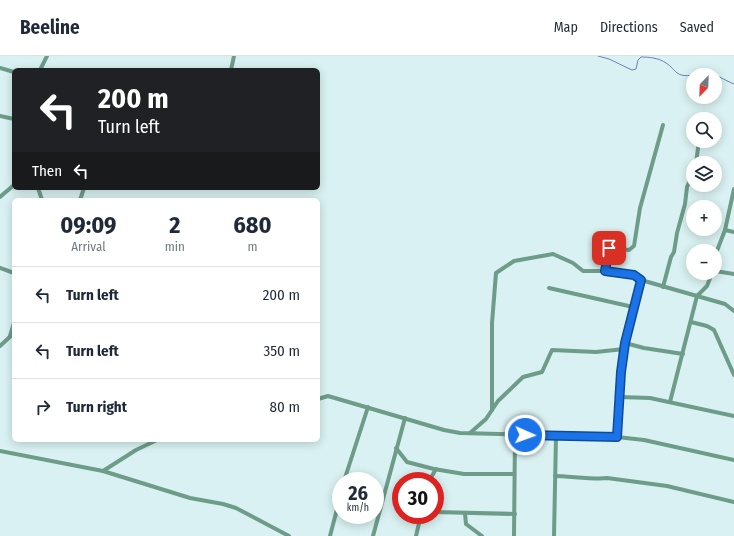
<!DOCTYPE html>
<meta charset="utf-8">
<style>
:root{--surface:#fff;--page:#f2f2f3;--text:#1f2937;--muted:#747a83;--line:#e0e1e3}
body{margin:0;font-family:"Fira Sans Condensed",sans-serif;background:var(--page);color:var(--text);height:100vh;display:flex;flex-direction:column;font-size:15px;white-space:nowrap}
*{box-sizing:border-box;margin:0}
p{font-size:13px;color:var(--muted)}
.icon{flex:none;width:22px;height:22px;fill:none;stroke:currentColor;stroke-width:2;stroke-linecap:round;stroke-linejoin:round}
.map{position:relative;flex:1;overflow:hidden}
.drawer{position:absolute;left:12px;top:142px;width:308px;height:244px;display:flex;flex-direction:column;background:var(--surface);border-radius:6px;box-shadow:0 2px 10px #0003}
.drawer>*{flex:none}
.guide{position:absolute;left:12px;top:12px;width:308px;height:122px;border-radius:6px;box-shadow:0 2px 10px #0003;background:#202124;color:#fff;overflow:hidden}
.needle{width:26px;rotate:203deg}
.buttons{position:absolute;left:686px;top:12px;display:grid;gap:8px}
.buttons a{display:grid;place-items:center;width:36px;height:36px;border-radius:50%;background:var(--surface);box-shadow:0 2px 10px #0003;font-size:20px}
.speed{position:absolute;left:332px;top:416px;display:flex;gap:8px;font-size:20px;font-weight:700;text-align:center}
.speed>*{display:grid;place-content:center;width:52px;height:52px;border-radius:50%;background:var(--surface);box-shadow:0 2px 10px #0003;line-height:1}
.speed small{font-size:10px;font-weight:400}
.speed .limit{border:6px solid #d22;background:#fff;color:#111}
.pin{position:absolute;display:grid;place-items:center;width:34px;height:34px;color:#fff;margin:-17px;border-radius:8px;box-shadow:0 2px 6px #0006}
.me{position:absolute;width:44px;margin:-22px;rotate:92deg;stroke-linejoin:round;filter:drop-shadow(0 0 3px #0008)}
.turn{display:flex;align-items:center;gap:14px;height:84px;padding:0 20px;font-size:18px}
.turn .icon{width:52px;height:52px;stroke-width:2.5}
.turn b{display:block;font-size:28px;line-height:34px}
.then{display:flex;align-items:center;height:38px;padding:0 20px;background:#0003;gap:8px;font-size:15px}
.eta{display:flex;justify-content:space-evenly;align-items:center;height:68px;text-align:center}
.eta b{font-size:24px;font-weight:700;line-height:28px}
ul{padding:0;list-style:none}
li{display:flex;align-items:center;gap:12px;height:56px;padding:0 20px;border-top:1px solid var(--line)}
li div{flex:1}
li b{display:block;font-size:15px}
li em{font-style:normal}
header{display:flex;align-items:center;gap:24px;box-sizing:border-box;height:56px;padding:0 20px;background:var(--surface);border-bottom:1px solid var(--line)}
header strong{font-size:19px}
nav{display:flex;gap:22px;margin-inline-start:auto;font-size:14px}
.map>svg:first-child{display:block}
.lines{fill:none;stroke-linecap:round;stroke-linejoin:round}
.stream{stroke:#6d81bd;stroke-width:1}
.minor{stroke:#6d9c89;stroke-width:4}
.route-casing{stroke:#114b97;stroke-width:10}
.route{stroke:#1a73e8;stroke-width:7}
</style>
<header>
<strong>Beeline</strong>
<nav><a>Map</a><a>Directions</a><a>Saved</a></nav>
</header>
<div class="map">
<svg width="734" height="480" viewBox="0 0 734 480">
<rect width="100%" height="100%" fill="#d9f1f2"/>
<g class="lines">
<g class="stream">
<path d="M598,0L609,3L632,14L636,13L638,4L641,1C649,1 659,2 666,7C677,14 675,22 693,19"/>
<path d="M695,19C717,16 715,20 734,28"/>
</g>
<g class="minor">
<path d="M0,12L14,16"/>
<path d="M40,14L47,0"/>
<path d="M231,14L234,0"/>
<path d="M0,60L14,63"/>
<path d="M696,107L699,85"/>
<path d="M38,132L42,144"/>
<path d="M0,141L14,129"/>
<path d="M80,144L84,132"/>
<path d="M725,174L734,176"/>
<path d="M715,200L725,174L734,133"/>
<path d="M0,212L14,217"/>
<path d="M605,215L609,192L629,194L634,190L640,152L663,69"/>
<path d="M715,215L734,218"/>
<path d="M663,231L671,201L674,196L677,177L685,148L687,131L693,118"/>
<path d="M549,232L633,251"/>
<path d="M691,266L707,270L714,274L734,319"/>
<path d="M10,280L14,267"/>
<path d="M625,287L644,292L683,298"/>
<path d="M0,290L14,277"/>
<path d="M620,341L650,342L734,360"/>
<path d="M318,343L328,340L444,374L460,377L617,381L644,384L734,404"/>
<path d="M670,346L697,240L707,230L712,217"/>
<path d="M492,354V267L496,217L514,205L553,198L573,207L583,215H605L631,219L641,224L725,248L734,255"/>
<path d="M470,377L486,363L498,345L523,321L542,316L552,294L596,296L624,293"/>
<path d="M617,381L621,316L625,287L641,224"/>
<path d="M396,392L407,406L434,413L464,418H514"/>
<path d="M0,395L103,415L190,442L223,448L236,452L289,480"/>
<path d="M103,415L136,394L157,384"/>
<path d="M555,420C568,420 597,424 607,422L667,430L734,446"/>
<path d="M344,425L368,351"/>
<path d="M429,425L436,413"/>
<path d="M435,456L515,458"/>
<path d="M465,458L466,468L482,480"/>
<path d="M330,480L341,438"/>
<path d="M373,480L405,362"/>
<path d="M416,480L421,459"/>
<path d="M514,480L515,379"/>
<path d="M554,480L556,380"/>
</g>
</g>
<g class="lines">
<g class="route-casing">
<path id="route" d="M525,379L617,381L621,316L625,287L641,224L634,219L605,215L609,192"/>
</g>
<use href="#route" class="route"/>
</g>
</svg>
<div class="buttons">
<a><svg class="needle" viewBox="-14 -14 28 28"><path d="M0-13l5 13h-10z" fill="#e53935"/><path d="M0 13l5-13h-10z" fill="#747a83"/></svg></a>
<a><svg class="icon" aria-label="search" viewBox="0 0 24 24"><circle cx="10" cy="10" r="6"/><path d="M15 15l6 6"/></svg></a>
<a><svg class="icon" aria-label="layers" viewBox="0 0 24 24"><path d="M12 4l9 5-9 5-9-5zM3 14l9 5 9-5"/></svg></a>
<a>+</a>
<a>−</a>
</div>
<div class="speed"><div>26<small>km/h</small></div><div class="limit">30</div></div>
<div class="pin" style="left:609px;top:192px;background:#d93025"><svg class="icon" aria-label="arrive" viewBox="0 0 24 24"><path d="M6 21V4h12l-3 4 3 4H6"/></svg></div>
<svg class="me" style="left:525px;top:379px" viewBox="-20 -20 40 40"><circle r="17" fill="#1a73e8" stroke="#fff" stroke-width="3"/><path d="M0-11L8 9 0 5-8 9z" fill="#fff"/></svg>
<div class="guide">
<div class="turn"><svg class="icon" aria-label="left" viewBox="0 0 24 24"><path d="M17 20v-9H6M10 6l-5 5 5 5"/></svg><div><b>200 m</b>Turn left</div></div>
<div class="then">Then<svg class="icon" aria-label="left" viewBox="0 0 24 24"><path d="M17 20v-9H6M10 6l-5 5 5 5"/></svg></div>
</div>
<section class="drawer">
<div class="eta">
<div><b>09:09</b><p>Arrival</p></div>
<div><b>2</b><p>min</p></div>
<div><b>680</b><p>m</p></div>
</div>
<ul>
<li><svg class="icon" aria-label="left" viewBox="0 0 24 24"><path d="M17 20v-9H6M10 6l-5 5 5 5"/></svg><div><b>Turn left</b></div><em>200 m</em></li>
<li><svg class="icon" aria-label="left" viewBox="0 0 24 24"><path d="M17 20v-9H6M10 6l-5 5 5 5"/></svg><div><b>Turn left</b></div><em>350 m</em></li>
<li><svg class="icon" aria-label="right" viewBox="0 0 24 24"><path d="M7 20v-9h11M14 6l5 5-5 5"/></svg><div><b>Turn right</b></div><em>80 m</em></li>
</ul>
</section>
</div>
